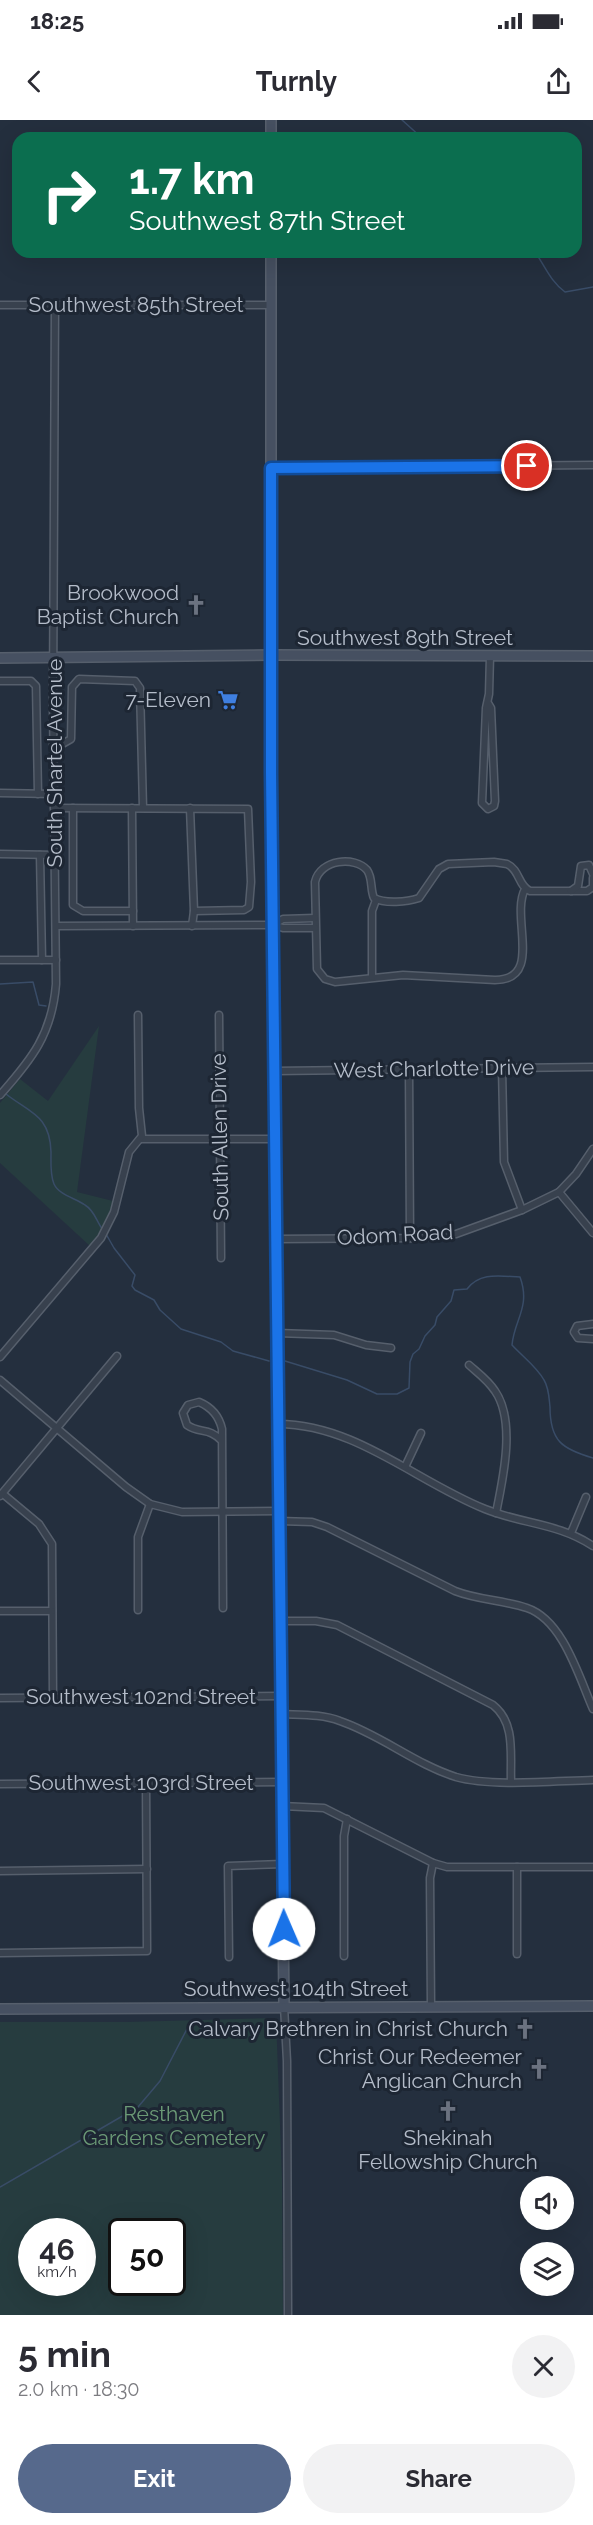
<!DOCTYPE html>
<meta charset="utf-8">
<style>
:root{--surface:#fff;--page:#f2f2f3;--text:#2b2b33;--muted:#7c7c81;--accent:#56698c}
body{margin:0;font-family:Raleway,sans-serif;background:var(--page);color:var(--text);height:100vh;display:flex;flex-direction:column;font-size:22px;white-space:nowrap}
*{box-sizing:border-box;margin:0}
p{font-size:20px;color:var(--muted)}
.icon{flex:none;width:33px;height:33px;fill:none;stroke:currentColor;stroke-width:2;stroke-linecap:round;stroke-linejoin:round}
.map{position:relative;height:2195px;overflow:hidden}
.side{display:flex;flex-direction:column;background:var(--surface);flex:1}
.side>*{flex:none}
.banner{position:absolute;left:12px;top:12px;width:570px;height:126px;border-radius:18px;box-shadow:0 6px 24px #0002;background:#0b6e4f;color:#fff;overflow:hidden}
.controls{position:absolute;left:520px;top:2056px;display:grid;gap:12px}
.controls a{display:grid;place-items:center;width:54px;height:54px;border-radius:50%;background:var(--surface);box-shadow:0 6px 24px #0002;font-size:30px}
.speed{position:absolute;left:18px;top:2098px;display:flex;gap:12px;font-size:30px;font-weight:700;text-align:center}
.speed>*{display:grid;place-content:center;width:78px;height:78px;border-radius:50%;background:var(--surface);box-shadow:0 6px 24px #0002;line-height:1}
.speed small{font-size:15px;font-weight:400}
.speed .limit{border:3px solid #111;border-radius:9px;background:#fff;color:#111}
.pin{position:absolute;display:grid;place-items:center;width:51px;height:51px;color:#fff;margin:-26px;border:3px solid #fff;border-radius:50%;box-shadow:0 2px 6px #0007}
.me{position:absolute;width:66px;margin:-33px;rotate:359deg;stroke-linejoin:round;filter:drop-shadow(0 0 4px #0008)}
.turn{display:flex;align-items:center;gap:21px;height:126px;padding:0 18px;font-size:27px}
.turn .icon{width:78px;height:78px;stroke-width:2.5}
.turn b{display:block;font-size:42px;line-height:51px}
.round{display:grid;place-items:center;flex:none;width:63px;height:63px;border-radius:32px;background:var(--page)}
.headline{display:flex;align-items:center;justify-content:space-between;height:102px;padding:0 18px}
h1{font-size:36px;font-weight:700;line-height:45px}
.action{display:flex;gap:12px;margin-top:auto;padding:12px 18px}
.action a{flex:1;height:69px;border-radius:36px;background:var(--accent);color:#fff;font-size:24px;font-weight:700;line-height:69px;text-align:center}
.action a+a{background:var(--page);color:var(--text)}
.status{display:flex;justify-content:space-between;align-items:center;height:42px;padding:0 30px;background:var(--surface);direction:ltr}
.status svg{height:16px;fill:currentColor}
header{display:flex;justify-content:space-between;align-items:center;height:78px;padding:0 18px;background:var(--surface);font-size:27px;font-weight:700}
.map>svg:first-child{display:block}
.green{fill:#263c3f;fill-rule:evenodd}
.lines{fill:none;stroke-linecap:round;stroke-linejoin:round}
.stream{stroke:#394c67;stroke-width:1.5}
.minor-casing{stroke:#565f6c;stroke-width:9}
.secondary-casing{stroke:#565f6c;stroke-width:12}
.minor{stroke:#38414e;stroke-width:6}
.secondary{stroke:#465061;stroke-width:9}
.route-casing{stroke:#114b97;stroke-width:15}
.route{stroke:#1a73e8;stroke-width:10}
.labels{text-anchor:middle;stroke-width:6;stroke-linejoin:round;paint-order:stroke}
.street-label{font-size:21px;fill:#b4bcc9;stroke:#1d2633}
.poi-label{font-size:21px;fill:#b4bcc9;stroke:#1d2633;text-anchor:end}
.park-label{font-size:21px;fill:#6b9a76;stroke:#1d2633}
</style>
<div class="status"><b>18:25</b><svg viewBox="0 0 49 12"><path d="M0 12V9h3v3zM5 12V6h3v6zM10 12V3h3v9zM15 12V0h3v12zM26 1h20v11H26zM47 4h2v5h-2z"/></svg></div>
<header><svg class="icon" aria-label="back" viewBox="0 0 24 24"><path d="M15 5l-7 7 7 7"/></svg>Turnly<svg class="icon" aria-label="share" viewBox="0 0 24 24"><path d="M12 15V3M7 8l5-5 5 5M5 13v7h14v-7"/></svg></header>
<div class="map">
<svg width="593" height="2195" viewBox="0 0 593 2195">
<rect width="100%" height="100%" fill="#242f3e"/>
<g class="green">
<path d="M99,906L77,1072L113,1081L107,1102L90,1126L0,1043V983L20,959L48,981Z"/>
<path d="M276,1898L282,2058L283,2195H0V1902H127ZM32,2112H82V2163H32ZM122,2112H172V2163H122Z"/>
</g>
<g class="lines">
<g class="stream">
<path d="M402,0L422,18"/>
<path d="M535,132C545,146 550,161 565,172L593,167"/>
<path d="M0,864L33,862L39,885L46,886"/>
<path d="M6,974C30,993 50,995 51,1032C51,1042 50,1055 54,1064C59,1075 75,1078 85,1085C95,1091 96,1101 103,1110"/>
<path d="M106,1114L114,1128L135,1155L132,1166L135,1170L154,1180L160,1190L181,1209L221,1222L233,1231L269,1241"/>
<path d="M285,1241L347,1260L377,1274H397L409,1268L410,1242L413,1234L419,1229L425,1216L435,1205L437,1197L451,1181L454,1170L467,1169C480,1152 499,1156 520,1157C531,1187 514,1200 512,1225C522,1236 537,1247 544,1260C549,1268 549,1278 550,1287C550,1321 562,1329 593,1338"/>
<path d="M0,2067L138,1987L160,1961L188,1907"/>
</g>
<g class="minor-casing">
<g id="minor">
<path d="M0,185H272"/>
<path d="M271,348L593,345"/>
<path d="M0,561H31L36,566L38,674"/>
<path d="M488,583L491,588L495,681L494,686L488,689L482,683L486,588L489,574L490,536"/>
<path d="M53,624L64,623L71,619L72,567L79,559L135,561L140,568L143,688"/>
<path d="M0,673L54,674"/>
<path d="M54,688L248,689L251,762L249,787L244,790L194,791"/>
<path d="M73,688V785L83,791H133"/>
<path d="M132,688L133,806"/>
<path d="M190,688L194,791L192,806"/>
<path d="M0,734L55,735"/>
<path d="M40,735L42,840"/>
<path d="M525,769C510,797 544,860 495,860L403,855L335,862L325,859L317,849L315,762C320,739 355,736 367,750C373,758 370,770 374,778C385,784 407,782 419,778L439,749L448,744L494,742L507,744C520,750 518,766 530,771H587L593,767V758"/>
<path d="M571,771L578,766L581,746L589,745L593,754"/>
<path d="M273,805L283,799L315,798"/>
<path d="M56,806L273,805L283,808H315"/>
<path d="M0,840H56"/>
<path d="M372,857V791L376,780"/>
<path d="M219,895L221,1138"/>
<path d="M502,948L504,1042L522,1090"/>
<path d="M409,949L410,1118"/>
<path d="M275,951L593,947"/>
<path d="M0,975C32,939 52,914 56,864L53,582L55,185"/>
<path d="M141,1019H275"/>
<path d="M559,1072L593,1113"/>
<path d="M276,1119L420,1118L456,1114L522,1090L559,1072L576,1054L593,1029"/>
<path d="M593,1204L577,1206L574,1212L578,1218L593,1219"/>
<path d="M277,1213L334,1215L366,1225L391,1228"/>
<path d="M0,1237L101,1118L114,1092L129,1032L142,1016L139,988L138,895"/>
<path d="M469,1245C478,1253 488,1260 495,1271C516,1301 503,1359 496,1393"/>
<path d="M0,1260L126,1367L150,1384L182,1392L279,1391"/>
<path d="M278,1304C355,1304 417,1362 485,1389C522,1404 558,1403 593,1426"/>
<path d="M222,1321C209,1307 200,1314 187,1305L183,1293L188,1285L199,1282C211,1287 219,1296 222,1309L223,1488"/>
<path d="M405,1347L421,1313"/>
<path d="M3,1374L39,1404L52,1424L53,1578"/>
<path d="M0,1376L117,1236"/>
<path d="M279,1401L312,1402L327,1407L455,1471C478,1480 503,1480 527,1488C563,1500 579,1557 593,1589"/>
<path d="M571,1413L586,1377"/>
<path d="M138,1490V1417L150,1384"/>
<path d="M0,1491H52"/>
<path d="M280,1501H316L337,1505L493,1585C516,1603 510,1635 511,1661"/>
<path d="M0,1578L281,1576"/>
<path d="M281,1594C301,1595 322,1594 340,1601C381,1615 415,1644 456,1657C492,1667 554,1661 593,1660"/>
<path d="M0,1664L282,1662"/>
<path d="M282,1686L324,1688L433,1743L447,1747H593"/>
<path d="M517,1747V1834"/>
<path d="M0,1751L147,1749"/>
<path d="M0,1833L147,1831L146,1663"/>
<path d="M344,1836V1716L347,1699"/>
<path d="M229,1837L228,1746L283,1744"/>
<path d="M284,1886L287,1941L288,2195"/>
<path d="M431,1887L430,1758L433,1743"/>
</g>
</g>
<g class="secondary-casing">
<g id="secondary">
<path d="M271,0V18"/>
<path d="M271,132V645L284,1886"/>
<path d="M0,538L271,535L593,536"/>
<path d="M0,1889L593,1886"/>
</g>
</g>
<use href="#minor" class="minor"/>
<use href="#secondary" class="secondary"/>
</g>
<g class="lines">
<g class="route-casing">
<path id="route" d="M284,1809L271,653V348L527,346"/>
</g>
<use href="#route" class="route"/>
</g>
<defs>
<g id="church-bare" transform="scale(1.62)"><path d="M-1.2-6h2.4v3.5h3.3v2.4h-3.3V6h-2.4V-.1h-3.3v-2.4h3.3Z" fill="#6b7280" stroke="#1d2633" stroke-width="2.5" paint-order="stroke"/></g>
<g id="supermarket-bare" transform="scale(1.62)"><path d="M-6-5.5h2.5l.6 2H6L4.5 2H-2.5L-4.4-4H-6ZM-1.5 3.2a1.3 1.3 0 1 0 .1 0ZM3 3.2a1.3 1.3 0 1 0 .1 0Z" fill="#3f7fe0" stroke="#1d2633" stroke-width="2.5" paint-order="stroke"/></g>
</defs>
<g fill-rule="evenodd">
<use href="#church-bare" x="196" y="485"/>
<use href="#supermarket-bare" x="228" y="580"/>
<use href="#church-bare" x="525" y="1909"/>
<use href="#church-bare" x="539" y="1949"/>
<use href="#church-bare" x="448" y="1991"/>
</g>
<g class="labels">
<g class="street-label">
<text x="136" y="192">Southwest 85th Street</text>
<text x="405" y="525">Southwest 89th Street</text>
<text transform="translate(55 643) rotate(-90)" y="7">South Shartel Avenue</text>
<text transform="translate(434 949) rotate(-1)" y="7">West Charlotte Drive</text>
<text transform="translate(220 1017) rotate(-91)" y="7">South Allen Drive</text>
<text transform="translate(395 1115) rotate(-3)" y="7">Odom Road</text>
<text x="141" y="1584">Southwest 102nd Street</text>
<text x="141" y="1670">Southwest 103rd Street</text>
<text x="296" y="1876">Southwest 104th Street</text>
</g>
<g class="poi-label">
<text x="179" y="480">Brookwood<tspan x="179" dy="24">Baptist Church</tspan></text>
<text x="211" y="587">7-Eleven</text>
<text x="508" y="1916">Calvary Brethren in Christ Church</text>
<text x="522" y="1944">Christ Our Redeemer<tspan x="522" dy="24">Anglican Church</tspan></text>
<text x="448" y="2025" text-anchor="middle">Shekinah<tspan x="448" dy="24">Fellowship Church</tspan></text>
</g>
<g class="park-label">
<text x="174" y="2001">Resthaven<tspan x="174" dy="24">Gardens Cemetery</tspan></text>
</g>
</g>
</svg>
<div class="controls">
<a><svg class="icon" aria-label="sound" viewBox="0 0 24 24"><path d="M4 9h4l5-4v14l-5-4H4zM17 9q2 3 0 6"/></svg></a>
<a><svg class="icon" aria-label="layers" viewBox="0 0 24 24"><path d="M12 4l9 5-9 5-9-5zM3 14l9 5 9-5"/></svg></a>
</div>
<div class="speed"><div>46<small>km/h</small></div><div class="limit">50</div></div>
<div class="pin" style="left:527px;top:346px;background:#d93025"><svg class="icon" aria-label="arrive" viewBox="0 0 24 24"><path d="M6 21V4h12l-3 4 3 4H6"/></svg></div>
<svg class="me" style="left:284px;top:1809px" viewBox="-20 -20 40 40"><circle r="19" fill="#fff"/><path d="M0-13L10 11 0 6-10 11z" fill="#1a73e8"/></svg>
<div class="banner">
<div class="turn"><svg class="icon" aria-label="right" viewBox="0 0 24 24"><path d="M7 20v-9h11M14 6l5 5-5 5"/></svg><div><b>1.7 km</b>Southwest 87th Street</div></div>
</div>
</div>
<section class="side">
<div class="headline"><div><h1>5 min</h1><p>2.0 km · 18:30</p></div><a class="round"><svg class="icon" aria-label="close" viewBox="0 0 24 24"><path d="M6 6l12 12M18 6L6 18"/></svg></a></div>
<div class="action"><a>Exit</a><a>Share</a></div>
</section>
